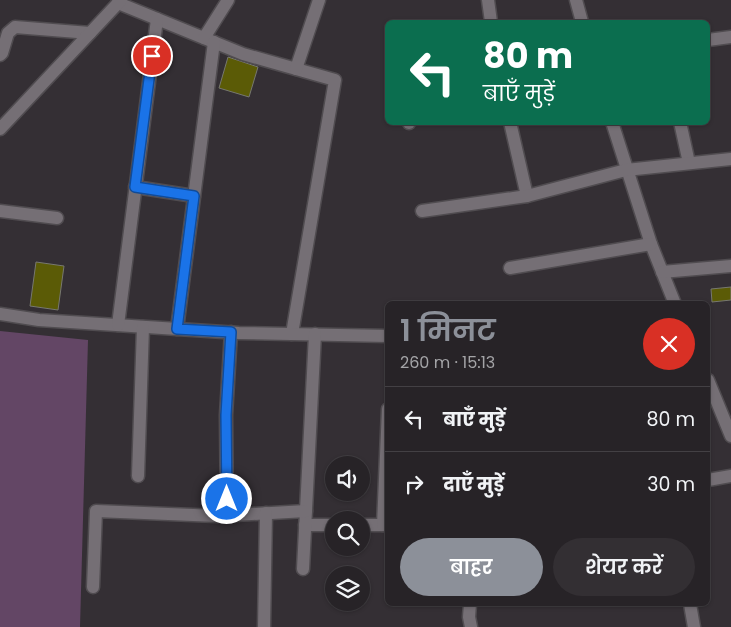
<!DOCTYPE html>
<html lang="hi">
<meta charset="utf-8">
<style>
:root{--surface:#272327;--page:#332f33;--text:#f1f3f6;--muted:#a4a4a7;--line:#434044;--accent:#8c9099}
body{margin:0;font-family:Poppins,"Noto Sans Devanagari",sans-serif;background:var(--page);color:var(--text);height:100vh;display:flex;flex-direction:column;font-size:19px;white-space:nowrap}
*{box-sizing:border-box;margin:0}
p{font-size:16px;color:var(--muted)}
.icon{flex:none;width:28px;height:28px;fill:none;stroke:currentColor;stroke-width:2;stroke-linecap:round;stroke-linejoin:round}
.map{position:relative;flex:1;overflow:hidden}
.side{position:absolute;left:385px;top:301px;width:325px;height:305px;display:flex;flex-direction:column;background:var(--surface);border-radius:8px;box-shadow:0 1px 4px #0004,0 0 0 1px var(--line)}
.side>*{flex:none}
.banner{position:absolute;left:385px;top:20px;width:325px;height:105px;border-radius:8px;box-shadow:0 1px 4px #0004,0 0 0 1px var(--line);background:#0b6e4f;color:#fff;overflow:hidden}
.buttons{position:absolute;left:325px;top:456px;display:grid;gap:10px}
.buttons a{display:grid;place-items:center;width:45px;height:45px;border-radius:50%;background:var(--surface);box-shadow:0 1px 4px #0004,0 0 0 1px var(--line);font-size:25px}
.pin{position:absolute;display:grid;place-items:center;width:42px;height:42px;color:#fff;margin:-21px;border:2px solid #fff;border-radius:50%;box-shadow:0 1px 5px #0007}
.me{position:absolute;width:55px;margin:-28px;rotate:0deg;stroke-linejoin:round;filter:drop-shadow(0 0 4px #0008)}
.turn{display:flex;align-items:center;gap:18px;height:105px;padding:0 15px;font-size:22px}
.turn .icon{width:65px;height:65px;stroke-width:2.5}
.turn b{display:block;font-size:35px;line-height:42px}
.round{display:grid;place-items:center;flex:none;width:52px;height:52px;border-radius:26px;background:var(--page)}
.overview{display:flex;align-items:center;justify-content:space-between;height:85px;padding:0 15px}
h1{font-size:30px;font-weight:600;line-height:38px;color:var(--accent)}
.cta{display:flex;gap:10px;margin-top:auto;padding:10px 15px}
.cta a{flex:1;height:58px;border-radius:30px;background:var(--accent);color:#fff;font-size:20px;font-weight:600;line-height:58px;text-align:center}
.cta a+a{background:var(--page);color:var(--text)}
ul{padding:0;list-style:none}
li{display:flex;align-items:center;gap:15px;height:65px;padding:0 15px;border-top:1px solid var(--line)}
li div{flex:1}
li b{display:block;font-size:19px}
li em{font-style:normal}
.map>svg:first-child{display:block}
.green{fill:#634665}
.building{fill:#5b5b06;stroke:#777870}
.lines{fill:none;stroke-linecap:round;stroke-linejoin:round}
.street-casing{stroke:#504c50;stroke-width:15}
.secondary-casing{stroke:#504c50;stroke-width:15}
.street{stroke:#756f75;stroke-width:12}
.secondary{stroke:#756f75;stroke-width:12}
.route-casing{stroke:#114b97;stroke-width:12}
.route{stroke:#1a73e8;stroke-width:9}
</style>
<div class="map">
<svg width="731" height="627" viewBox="0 0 731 627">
<rect width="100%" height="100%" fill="#342f34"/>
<path class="green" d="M0,331L88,340L80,627H0Z"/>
<g class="building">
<path d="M228,57L258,67L249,97L219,88Z"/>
<path d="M36,262L64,266L58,310L30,306Z"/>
<path d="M731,287V300L712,302L711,289Z"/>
</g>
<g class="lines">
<g class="street-casing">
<g id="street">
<path d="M488,0L491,22"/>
<path d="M576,0L582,22"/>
<path d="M118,3L243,54L335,80L292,334"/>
<path d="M204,38L228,0"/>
<path d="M708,40L731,37"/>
<path d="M0,55L2,53L8,33L15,27L90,33"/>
<path d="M296,69L319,0"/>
<path d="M510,122L527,196"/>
<path d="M612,122L651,244L675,304"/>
<path d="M680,122L689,163"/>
<path d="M409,123V122"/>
<path d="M135,187L194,196"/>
<path d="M0,211L57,218"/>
<path d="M422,211L527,196L626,170L731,159"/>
<path d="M510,268L651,244"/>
<path d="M662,272L731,266"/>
<path d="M0,314L39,320L239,333L388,336"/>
<path d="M118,325L157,19"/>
<path d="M177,329L214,42"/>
<path d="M708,380L731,436"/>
<path d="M138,476L143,327"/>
<path d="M708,480L731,476"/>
<path d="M227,516L226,415L231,332"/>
<path d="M305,525H334"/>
<path d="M361,525H388"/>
<path d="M383,525L388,409"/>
<path d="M303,569L315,334"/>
<path d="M93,587L96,511L217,516L306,511"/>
<path d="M470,604L469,617L471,627"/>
<path d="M690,604L694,627"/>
<path d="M264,627L266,513"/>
</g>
</g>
<g class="secondary-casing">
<path id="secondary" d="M0,129L121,0"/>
</g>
<use href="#street" class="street"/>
<use href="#secondary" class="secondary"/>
</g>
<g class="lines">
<g class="route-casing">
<path id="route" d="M152,56L135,187L194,196L177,329L231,332L226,415L227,499"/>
</g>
<use href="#route" class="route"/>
</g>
</svg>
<div class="buttons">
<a><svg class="icon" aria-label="sound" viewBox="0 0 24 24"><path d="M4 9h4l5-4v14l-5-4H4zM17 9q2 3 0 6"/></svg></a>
<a><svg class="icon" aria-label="search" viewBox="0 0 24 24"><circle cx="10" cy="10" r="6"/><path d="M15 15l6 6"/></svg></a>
<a><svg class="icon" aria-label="layers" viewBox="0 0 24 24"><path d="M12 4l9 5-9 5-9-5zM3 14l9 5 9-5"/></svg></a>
</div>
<div class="pin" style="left:152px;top:56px;background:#d93025"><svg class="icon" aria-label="arrive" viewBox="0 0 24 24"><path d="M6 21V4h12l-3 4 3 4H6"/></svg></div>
<svg class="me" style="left:227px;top:499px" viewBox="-20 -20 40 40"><circle r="17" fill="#1a73e8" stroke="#fff" stroke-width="3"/><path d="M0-11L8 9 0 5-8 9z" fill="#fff"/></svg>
<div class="banner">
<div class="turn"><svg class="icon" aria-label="left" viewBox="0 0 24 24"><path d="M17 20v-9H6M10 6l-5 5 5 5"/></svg><div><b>80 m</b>बाएँ मुड़ें</div></div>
</div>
<section class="side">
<div class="overview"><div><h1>1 मिनट</h1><p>260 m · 15:13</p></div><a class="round" style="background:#d93025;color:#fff"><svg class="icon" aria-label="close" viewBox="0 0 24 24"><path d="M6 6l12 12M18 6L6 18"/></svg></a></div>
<ul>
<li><svg class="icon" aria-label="left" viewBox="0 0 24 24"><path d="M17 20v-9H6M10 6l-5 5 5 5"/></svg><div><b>बाएँ मुड़ें</b></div><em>80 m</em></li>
<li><svg class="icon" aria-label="right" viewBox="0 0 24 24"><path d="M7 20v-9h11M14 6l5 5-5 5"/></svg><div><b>दाएँ मुड़ें</b></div><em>30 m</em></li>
</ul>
<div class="cta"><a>बाहर</a><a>शेयर करें</a></div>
</section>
</div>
